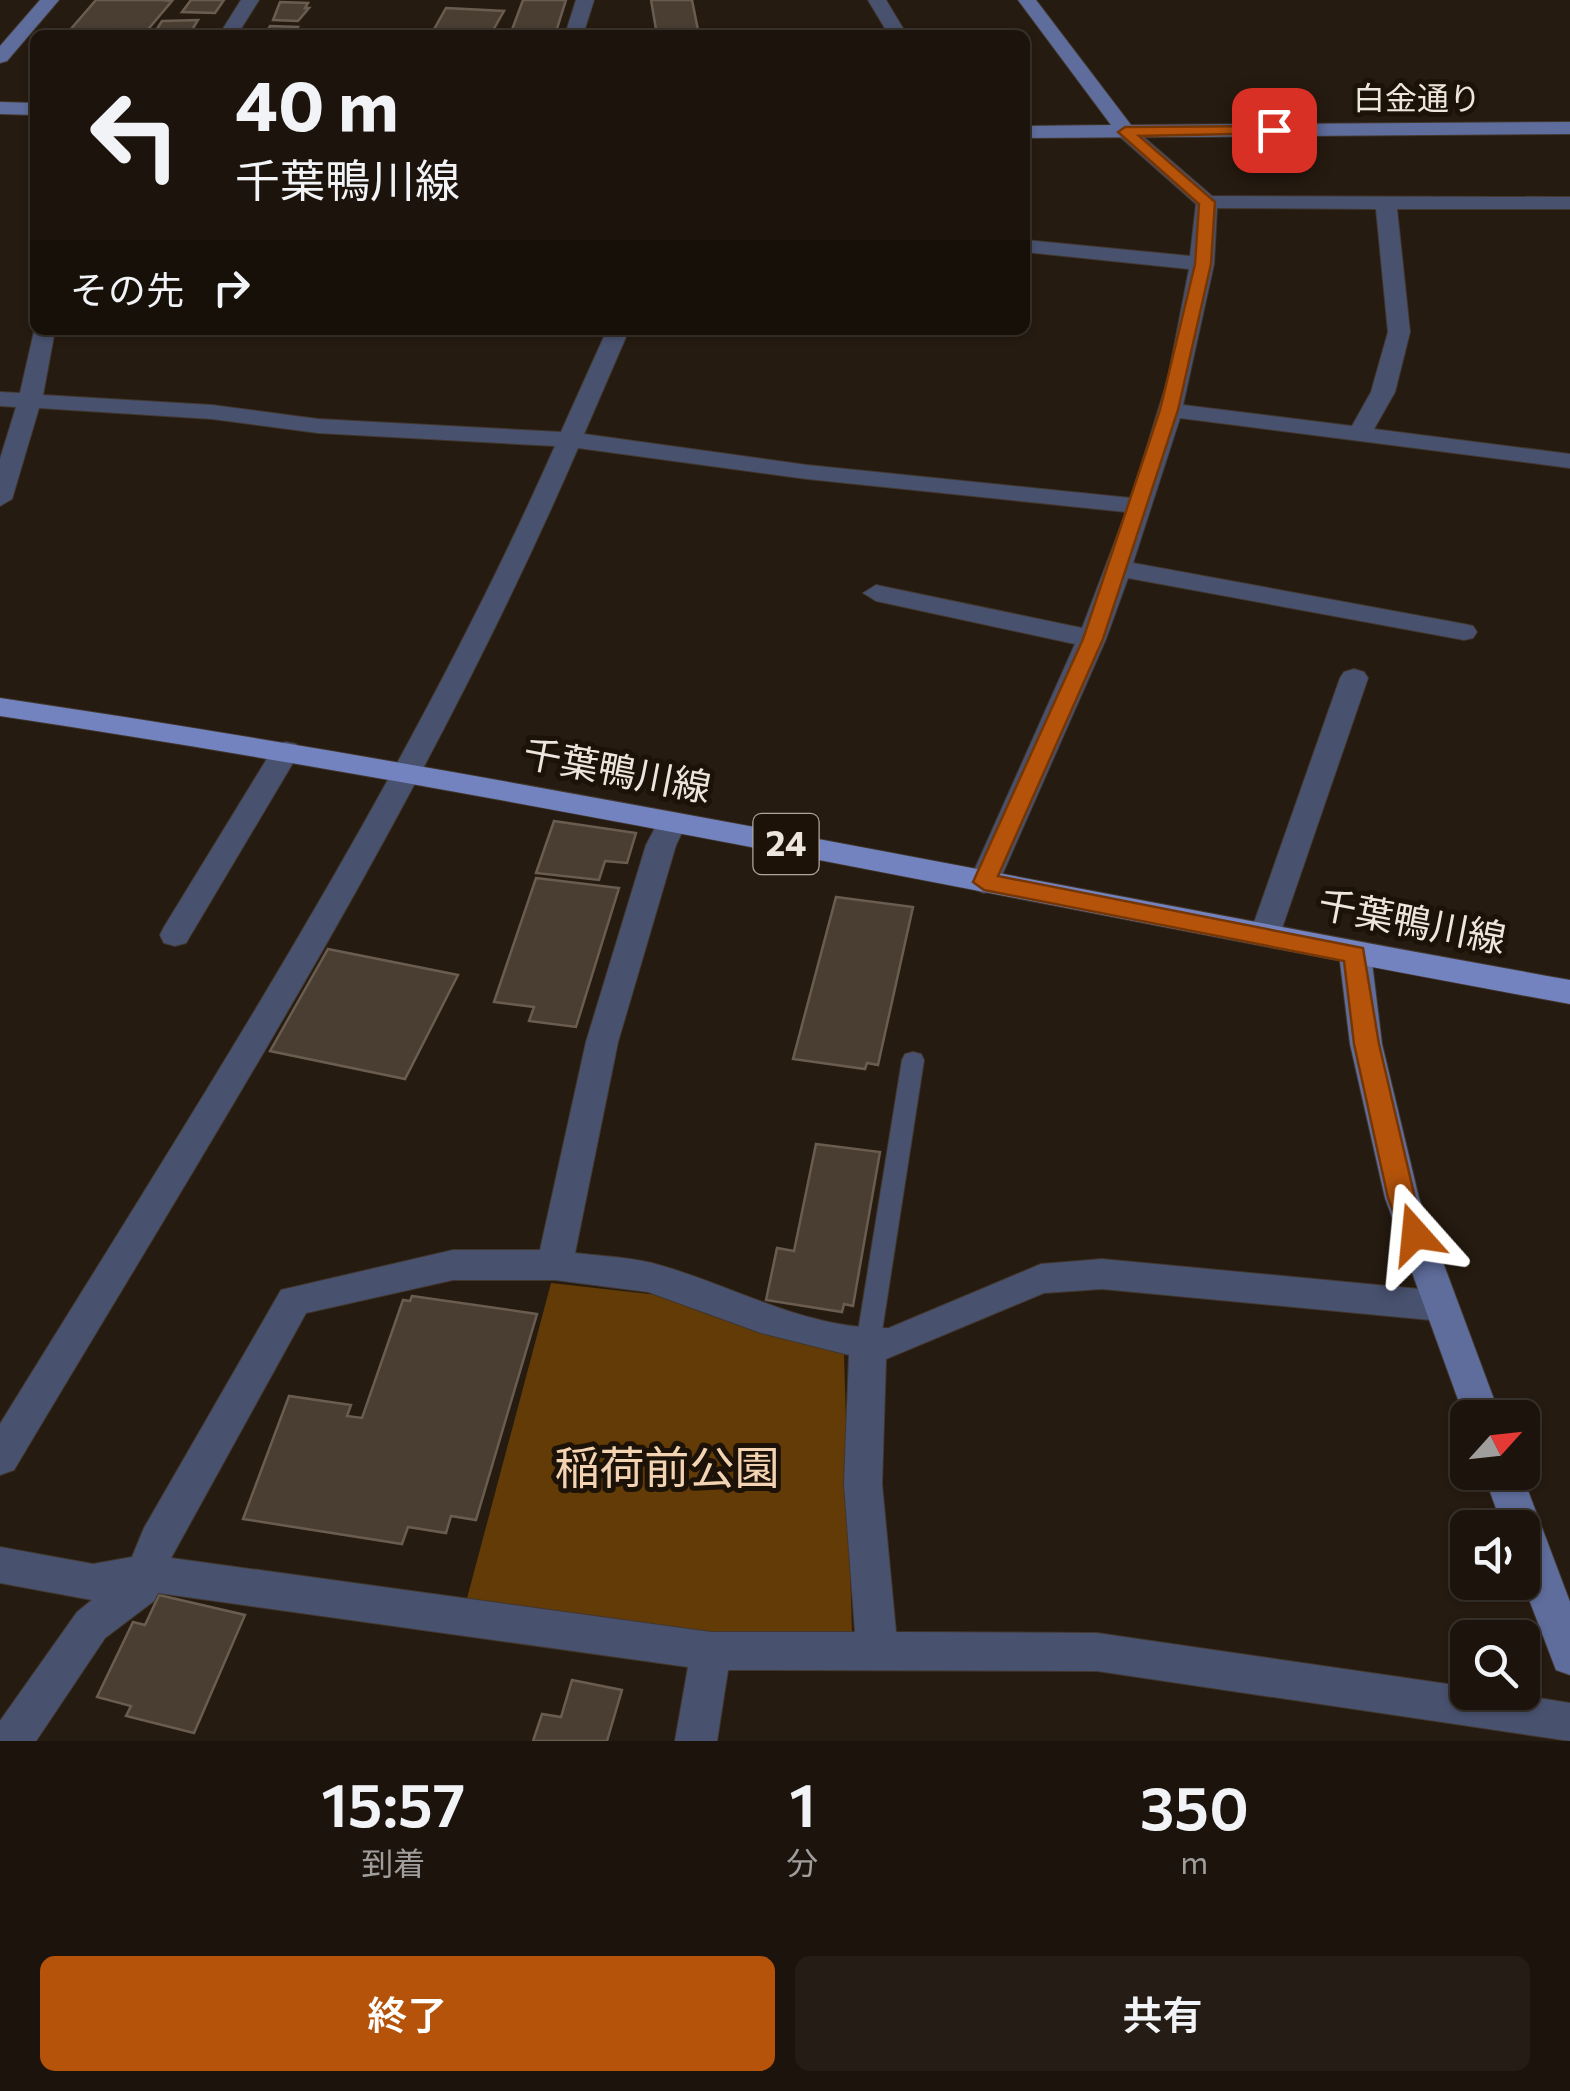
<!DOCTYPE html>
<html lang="ja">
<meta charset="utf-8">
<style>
:root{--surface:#1c140c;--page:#251d15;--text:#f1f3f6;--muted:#a09e9d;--line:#3a332d;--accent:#b45309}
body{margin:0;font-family:Commissioner,"Noto Sans JP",sans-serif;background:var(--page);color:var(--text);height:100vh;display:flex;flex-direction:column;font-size:38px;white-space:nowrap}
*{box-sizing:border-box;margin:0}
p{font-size:32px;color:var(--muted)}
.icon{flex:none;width:55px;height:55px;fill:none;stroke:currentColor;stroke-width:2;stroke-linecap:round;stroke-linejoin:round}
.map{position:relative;height:1741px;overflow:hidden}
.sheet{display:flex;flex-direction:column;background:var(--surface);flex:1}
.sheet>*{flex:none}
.top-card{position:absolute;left:30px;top:30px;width:1000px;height:305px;border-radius:15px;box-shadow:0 2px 8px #0004,0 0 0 2px var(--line);background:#1c140c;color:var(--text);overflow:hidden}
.needle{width:65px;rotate:63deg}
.fabs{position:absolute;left:1450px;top:1400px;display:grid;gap:20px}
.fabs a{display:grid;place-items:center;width:90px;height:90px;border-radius:15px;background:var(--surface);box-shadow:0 2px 8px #0004,0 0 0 2px var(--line);font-size:50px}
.pin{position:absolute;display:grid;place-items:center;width:85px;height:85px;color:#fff;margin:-42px;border-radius:20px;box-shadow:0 5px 15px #0006}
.me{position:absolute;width:110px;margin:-55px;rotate:342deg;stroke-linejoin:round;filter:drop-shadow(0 0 8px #0008)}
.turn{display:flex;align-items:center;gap:35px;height:210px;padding:0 40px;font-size:45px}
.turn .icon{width:130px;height:130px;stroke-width:2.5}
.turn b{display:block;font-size:70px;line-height:85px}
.then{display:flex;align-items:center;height:95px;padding:0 40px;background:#0003;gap:20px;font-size:38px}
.eta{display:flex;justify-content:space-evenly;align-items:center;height:170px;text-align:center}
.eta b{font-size:60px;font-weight:600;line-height:70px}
.cta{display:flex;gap:20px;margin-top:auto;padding:20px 40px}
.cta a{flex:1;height:115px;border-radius:15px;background:var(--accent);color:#fff;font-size:40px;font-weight:600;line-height:115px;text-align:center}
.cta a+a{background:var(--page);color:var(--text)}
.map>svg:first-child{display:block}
.green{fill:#623b07}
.building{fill:#4a3e32;stroke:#6a5d50;stroke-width:2.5}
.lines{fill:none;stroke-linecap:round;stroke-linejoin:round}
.lane-casing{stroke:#42372d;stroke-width:2}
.street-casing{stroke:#42372d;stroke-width:2}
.secondary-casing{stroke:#42372d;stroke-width:2}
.primary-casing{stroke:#42372d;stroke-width:2}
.lane{fill:#48516e;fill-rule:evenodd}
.street{fill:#48516e;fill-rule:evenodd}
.secondary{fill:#5f6d9c;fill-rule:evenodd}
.primary{fill:#7283c0;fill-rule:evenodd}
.route{fill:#b45309;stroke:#753606;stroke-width:2.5}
.labels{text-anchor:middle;stroke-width:10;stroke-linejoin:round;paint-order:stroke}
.far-street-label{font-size:32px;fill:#ede6de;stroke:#1c1207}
.shield{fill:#1c1207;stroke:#aea69e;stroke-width:2.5}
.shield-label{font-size:35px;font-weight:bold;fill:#ede6de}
.street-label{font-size:38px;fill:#ede6de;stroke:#1c1207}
.near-park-label{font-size:45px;fill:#f3d3b2;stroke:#1c1207}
</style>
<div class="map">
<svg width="1570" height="1741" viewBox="0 0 1570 1741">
<rect width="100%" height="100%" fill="#261b10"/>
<path class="green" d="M551,1283L667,1296L709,1315L844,1353L852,1633L743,1636L466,1602Z"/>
<g class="building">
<path d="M96,0H162L172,1L145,33L115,29L111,33L69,31Z"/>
<path d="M191,0H224L215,13L182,12Z"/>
<path d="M523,0H566L555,35H510Z"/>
<path d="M651,0H692L699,35H657Z"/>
<path d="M280,2L308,3L305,8H309L298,21L273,20Z"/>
<path d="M446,8L504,11L491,34L433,31Z"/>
<path d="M198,20L189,35H153L162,21Z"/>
<path d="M270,26L298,27L294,35H265Z"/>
<path d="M554,821L636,833L627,863L605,861L599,880L536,873Z"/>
<path d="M536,878L619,888L576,1027L529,1021L534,1007L494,1002Z"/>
<path d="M836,897L913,907L878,1065L867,1063L865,1069L793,1059Z"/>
<path d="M328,949L458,975L405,1079L270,1051Z"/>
<path d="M816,1144L880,1152L853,1306L844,1304L842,1312L766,1300L777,1248L794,1251Z"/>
<path d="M412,1296L537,1314L476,1520L451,1516L446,1533L408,1527L402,1544L243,1519L289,1396L351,1405L347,1416L362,1418L403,1300L410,1301Z"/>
<path d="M159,1595L245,1615L194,1733L126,1716L131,1706L97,1697L133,1622L145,1625Z"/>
<path d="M572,1680L622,1690L607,1741H533L542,1714L561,1717Z"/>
</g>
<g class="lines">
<g class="lane-casing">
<path id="lane" d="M913,1052L921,1054L924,1060L880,1344L877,1351L868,1354L859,1351L856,1344L902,1060L905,1054Z"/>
</g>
<g class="street-casing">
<g id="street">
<path d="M241,0H259L237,35H219Z"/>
<path d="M576,0H594L583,35H565Z"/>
<path d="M868,0H886L907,35H889Z"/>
<path d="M1125,125L1132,127L1212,196L1570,197V209H1397L1410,332L1395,392L1374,429L1570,454V468L1180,418L1133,563L1464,624L1473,626L1477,632L1473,638L1464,640L1128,578L1106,639L999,882L995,889L984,893L973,889L969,882L1075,644L876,601L863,593L876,585L1082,628L1126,512L807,479L578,448C424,805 212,1137 14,1470L0,1475V1424C196,1106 403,789 555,446L318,433L212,419L39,408L12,499L0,506V459L16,407L0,406V392L20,393L35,327V330H55L43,395L212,405L318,419L561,432L607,330H629L584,434L807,465L1131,498L1168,378L1189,269L1025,252V240L1190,256L1196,204L1118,135L1115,131ZM1217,208L1376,209L1388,332L1371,392L1352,426L1183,405L1214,264Z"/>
<path d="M1354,669L1364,672L1368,678L1280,934L1276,942L1265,945L1254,942L1250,934L1340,678L1344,672Z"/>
<path d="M286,742L296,744L300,751L186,943L175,946L164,943L160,935L164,927L276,744Z"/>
<path d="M672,812L682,815L687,822L676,845L618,1042L575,1253C600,1256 627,1257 652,1263C729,1283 806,1331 889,1328L1041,1264L1102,1259L1441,1291L1454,1295L1459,1306L1454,1317L1441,1321L1102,1289L1044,1293L886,1359L882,1484L896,1632L1097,1633L1468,1687V1692H1501L1570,1703V1741L1097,1671L728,1670L717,1741H675L688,1667L158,1593L154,1601L105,1638L36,1741H0V1721L77,1612L92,1600L0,1583V1547L93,1564L132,1557L144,1528L281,1290L453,1250H540L586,1042L646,845L662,815ZM453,1280H555L648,1292L761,1333L849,1355L844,1484L855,1632H711L171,1558L306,1313Z"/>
</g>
</g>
<g class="secondary-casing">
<g id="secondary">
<path d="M40,0H59L7,61L0,63V46Z"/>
<path d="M1018,0H1036L1131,125L1570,122V134L1025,138V126L1111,125Z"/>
<path d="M0,102L35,103V115L0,114Z"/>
<path d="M1355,943L1366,946L1371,954L1382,1044L1419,1198L1501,1418H1468V1427L1385,1198L1350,1044L1339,954L1344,946Z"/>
<path d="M1483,1472H1521L1570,1602V1675L1556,1670L1522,1581V1528H1503Z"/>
</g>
</g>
<g class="primary-casing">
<path id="primary" d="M0,698C526,776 1047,886 1570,980V1004C1047,908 526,795 0,716Z"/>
</g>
<use href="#lane" class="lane"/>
<use href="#street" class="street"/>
<use href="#secondary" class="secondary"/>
<use href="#primary" class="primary"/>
</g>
<path class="route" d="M1274,126L1281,130L1279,133L1139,136L1215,202L1211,264L1178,410L1103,639L998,876L1363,948L1379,1044L1415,1198L1428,1234L1424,1242L1415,1245L1405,1242L1388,1198L1354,1044L1344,961L984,890L973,882L1083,639L1160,410L1195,264L1199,204L1118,132L1125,127Z"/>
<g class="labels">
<g class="far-street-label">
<text x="1417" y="110">白金通り</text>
</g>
<rect class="shield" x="753.5" y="814" width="65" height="60" rx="8"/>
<g class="shield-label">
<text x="786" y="856">24</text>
</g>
<g class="street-label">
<text transform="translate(617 771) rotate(11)" y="13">千葉鴨川線</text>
<text transform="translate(1412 922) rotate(11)" y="13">千葉鴨川線</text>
</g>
<g class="near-park-label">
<text x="667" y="1484">稲荷前公園</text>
</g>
</g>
</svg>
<div class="fabs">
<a><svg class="needle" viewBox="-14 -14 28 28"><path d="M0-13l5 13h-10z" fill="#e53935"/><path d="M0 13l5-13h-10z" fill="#a09e9d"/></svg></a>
<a><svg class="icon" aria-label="sound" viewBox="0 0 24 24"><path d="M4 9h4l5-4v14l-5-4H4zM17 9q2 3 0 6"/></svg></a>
<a><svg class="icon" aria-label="search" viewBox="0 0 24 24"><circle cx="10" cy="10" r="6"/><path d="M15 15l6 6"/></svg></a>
</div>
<div class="pin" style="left:1274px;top:130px;background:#d93025"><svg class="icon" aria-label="arrive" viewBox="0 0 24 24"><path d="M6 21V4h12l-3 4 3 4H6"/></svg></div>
<svg class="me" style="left:1415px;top:1234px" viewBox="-20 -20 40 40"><path d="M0-17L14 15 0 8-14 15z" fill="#b45309" stroke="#fff" stroke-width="4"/></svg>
<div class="top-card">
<div class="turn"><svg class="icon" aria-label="left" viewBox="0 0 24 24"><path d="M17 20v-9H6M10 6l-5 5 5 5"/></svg><div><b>40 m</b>千葉鴨川線</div></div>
<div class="then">その先<svg class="icon" aria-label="right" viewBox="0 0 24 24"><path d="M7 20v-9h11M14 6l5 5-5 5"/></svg></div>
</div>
</div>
<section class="sheet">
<div class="eta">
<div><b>15:57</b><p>到着</p></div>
<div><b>1</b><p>分</p></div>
<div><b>350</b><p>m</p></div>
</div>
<div class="cta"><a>終了</a><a>共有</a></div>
</section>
